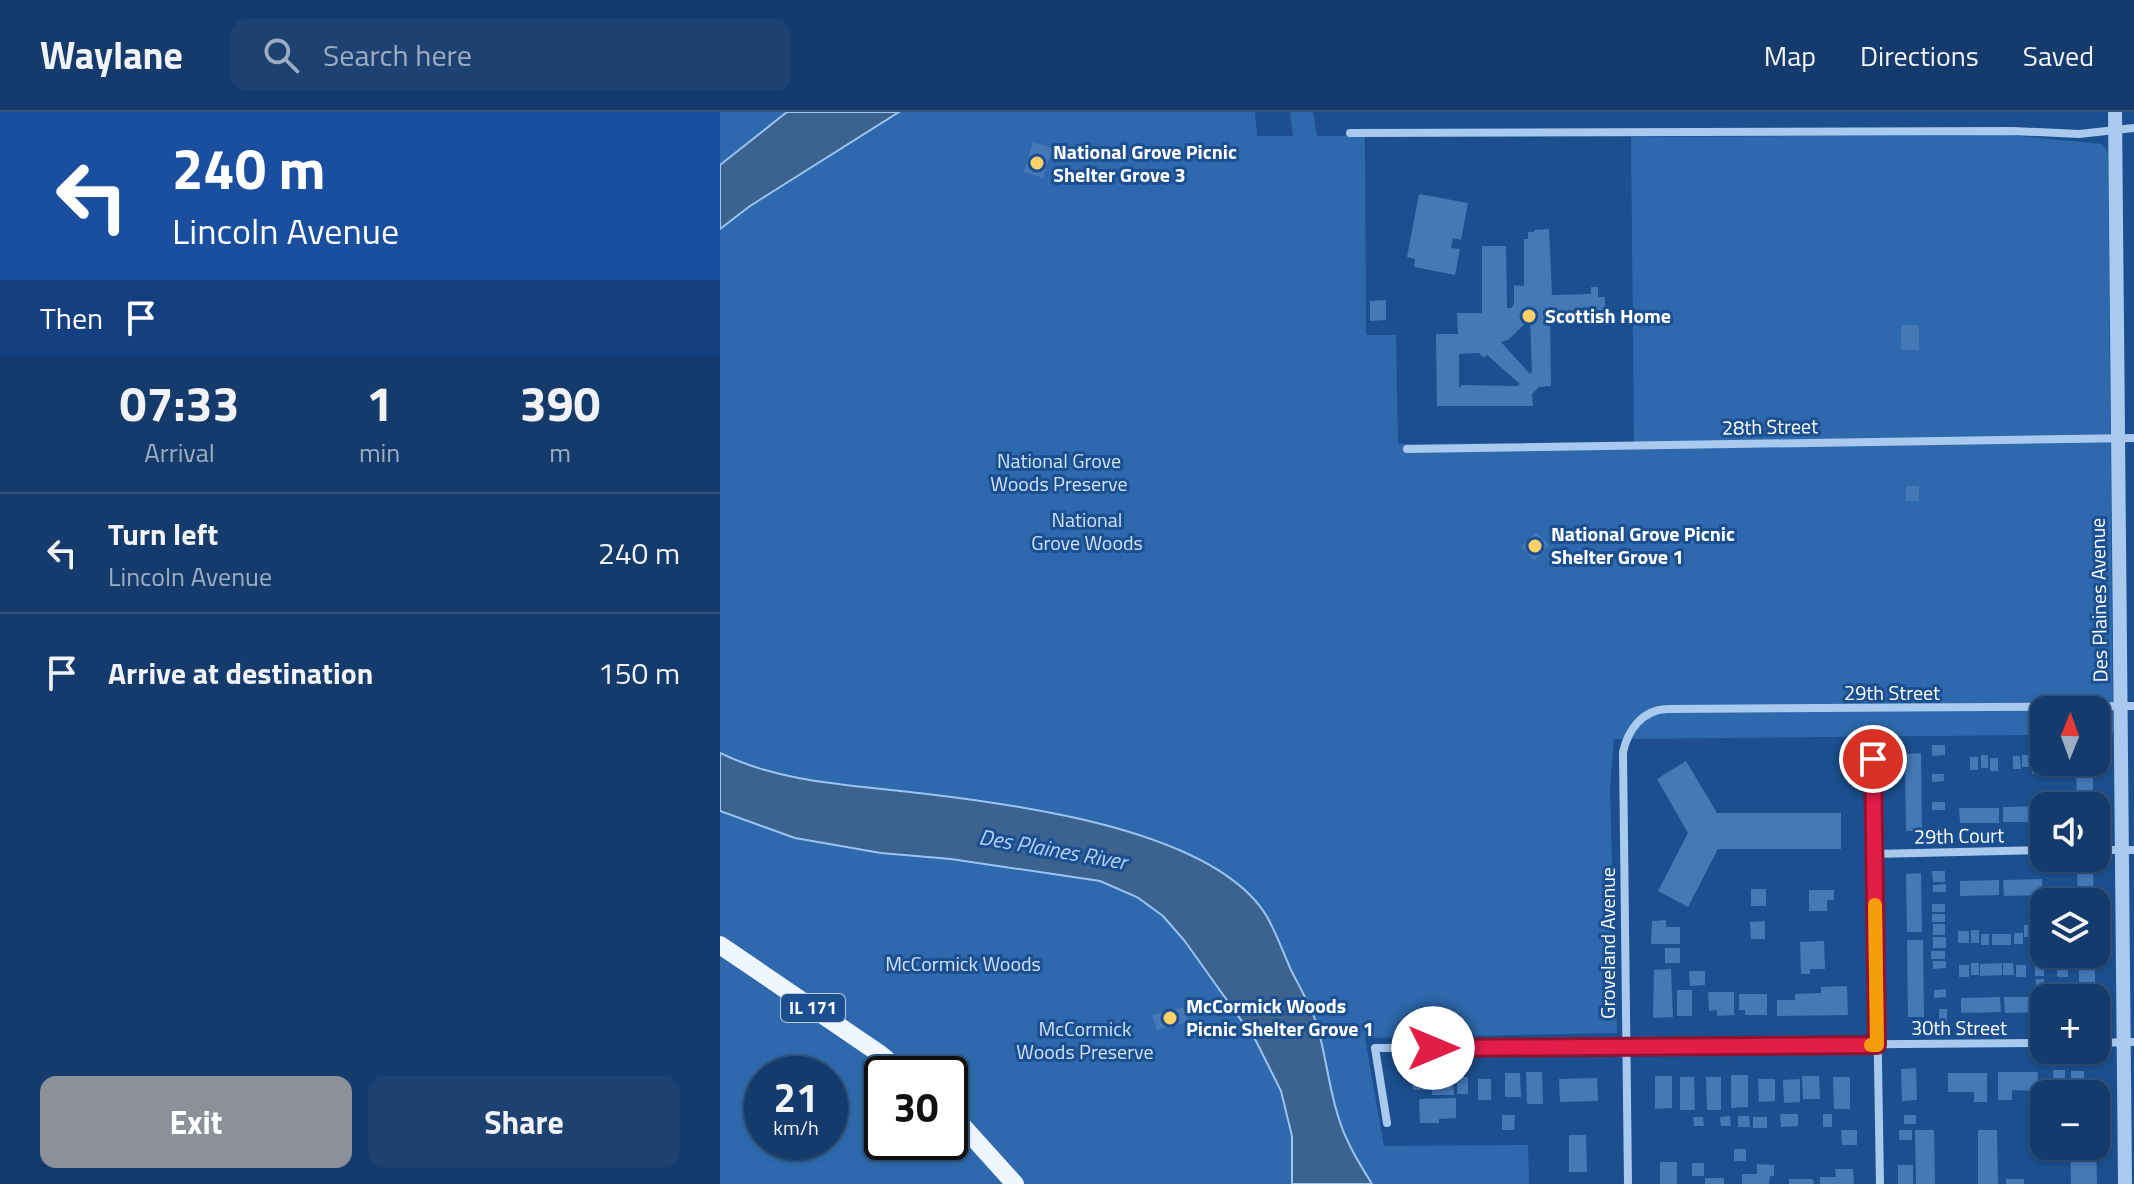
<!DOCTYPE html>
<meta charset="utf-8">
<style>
:root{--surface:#143b6b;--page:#1d4271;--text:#f1f3f6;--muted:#9dadc1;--line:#33557e;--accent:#8c9099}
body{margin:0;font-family:"Titillium Web",sans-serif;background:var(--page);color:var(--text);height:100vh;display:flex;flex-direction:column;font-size:30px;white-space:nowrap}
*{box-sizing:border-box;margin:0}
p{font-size:26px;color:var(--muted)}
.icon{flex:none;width:44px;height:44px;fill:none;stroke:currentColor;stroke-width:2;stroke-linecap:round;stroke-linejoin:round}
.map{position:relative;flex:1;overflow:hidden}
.details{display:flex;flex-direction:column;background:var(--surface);width:720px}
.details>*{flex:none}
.guide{background:#1a4fa0;color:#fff;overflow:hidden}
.needle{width:52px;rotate:1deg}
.tools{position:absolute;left:1310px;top:584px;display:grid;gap:16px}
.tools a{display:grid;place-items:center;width:80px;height:80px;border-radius:16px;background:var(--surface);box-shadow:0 2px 6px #0004,0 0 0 2px var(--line);font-size:40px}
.speed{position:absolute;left:24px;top:944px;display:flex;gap:16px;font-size:40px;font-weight:700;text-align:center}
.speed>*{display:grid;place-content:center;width:104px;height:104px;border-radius:50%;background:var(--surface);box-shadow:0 2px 6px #0004,0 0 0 2px var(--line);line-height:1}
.speed small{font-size:20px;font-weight:400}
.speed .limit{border:4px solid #111;border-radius:12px;background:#fff;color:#111}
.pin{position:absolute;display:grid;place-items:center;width:68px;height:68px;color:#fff;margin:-34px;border:4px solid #fff;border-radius:50%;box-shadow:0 2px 8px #0007}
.me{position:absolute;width:88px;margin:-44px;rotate:90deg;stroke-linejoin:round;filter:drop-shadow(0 0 6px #0008)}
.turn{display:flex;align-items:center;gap:28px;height:168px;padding:0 40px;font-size:36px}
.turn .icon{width:104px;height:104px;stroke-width:2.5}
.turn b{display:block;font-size:56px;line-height:68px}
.then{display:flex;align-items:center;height:76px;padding:0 40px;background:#0003;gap:16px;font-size:30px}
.eta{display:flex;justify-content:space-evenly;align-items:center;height:136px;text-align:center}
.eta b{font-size:48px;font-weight:700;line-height:56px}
.cta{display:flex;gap:16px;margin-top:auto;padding:16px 40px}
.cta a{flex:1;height:92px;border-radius:16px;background:var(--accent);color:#fff;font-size:32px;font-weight:700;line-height:92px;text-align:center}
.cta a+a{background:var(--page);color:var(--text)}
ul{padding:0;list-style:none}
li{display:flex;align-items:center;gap:24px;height:120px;padding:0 40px;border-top:2px solid var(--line)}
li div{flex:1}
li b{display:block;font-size:30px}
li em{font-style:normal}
header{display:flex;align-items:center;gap:48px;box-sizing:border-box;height:112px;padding:0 40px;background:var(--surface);border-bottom:2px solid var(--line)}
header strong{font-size:38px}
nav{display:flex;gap:44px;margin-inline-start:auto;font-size:28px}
.search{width:560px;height:72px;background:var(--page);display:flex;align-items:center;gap:20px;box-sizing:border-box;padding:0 28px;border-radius:16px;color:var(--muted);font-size:30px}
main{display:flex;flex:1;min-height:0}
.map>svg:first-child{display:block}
.green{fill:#2e69ad;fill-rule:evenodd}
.water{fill:#3c6290;stroke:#9cc4f0;stroke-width:2}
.building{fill:#4478b7;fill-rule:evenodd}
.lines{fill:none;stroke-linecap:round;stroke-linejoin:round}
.minor{stroke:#a9c9ee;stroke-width:8}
.tertiary{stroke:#a9c9ee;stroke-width:14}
.primary{stroke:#f0f6ff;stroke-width:18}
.route-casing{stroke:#92132f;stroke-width:20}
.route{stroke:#e11d48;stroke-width:14}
.slow{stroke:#f59e0b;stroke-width:14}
.poi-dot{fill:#ffd166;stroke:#1b4f8f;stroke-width:3}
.labels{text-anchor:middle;stroke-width:6;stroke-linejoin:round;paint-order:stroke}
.shield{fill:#1b4f8f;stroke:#bbcadd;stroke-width:2}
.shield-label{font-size:18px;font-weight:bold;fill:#fff}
.poi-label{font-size:20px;font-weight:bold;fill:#fff;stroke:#1b4f8f;text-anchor:start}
.street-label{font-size:20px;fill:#fff;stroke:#1b4f8f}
.park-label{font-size:20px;fill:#cfe3fa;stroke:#1b4f8f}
.water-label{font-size:22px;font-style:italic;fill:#b5d3f5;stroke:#1b4f8f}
</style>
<header>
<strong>Waylane</strong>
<div class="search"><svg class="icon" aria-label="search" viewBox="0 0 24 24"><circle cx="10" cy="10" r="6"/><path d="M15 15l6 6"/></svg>Search here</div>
<nav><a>Map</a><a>Directions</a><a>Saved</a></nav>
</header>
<main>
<section class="details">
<div class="guide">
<div class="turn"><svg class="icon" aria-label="left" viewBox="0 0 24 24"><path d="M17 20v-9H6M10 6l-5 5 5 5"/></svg><div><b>240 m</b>Lincoln Avenue</div></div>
<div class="then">Then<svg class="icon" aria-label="arrive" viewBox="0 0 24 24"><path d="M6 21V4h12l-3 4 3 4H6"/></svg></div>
</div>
<div class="eta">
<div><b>07:33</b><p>Arrival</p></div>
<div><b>1</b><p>min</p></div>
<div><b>390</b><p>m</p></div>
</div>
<ul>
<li><svg class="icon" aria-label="left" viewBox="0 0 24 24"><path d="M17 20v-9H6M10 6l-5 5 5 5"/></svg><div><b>Turn left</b><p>Lincoln Avenue</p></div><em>240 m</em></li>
<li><svg class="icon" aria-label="arrive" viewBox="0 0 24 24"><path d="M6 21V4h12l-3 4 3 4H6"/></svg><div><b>Arrive at destination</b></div><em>150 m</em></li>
</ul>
<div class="cta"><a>Exit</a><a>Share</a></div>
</section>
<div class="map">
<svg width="1414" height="1072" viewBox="0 0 1414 1072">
<rect width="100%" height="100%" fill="#1b4f8f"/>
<g class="green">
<path d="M0,0H67L0,53Z"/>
<path d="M179,0H535L537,24H573L570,0H593L597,24H645L646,223H676L678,332L914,330L911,25L1290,23L1382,32L1388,40L1393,622H1376V598H1324V623L894,627L890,676L897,921L645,926L664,1034L808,1033L809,1072H652L634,1043L619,1007L595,909L516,769L485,750L442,729L392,715L210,682L95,669L21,651L0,641V117L30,94Z"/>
<path d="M0,699L75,726L161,741L231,747L380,769L417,784L443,804L464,828L536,929L561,979L572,1024V1072H0ZM42,962H110V1030H42ZM162,962H230V1030H162Z"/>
</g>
<g class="water">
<path d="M67,0H179L30,94L0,117V53Z"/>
<path d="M0,641C63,672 138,673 207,682C300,693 493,718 546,803C556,820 563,840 571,858C580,876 591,894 597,913C606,944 609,977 619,1007C626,1030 639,1051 652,1072H572V1024L561,979L536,929L464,828L443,804L417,785L380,769L231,747L161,741L75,726L0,699Z"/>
</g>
<g class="building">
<path d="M313,30L332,36L323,66L304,60Z"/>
<path d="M699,82L748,91L741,128L733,126L731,136L740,137L735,163L694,155L695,147L687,145Z"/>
<path d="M829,117L832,183L871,182V175H878V185H885V200H881V206L876,207V210H834V207H830L831,274L819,275L812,282L813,294H717L716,222H738L737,201H762V134H786L787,196H791L794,192V173L804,174V127H808V120H814V118ZM810,207L812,260L810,262L781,230L788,228ZM759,241L764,246L767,243L800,272L797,274L742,273L739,276V242Z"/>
<path d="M666,188V208L650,209V189Z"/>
<rect x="1181" y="213" width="18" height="25"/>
<rect x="1186" y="374" width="13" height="15"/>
<path d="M816,420L829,433L814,448L801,435Z"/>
<path d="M1212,633H1225V643L1212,644Z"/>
<path d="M1201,641L1202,719H1186L1185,642Z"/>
<rect x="1261" y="643" width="7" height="13"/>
<path d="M1302,643H1309L1310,655H1302Z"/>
<path d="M1293,644H1300L1301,657H1293Z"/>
<rect x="1250" y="645" width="8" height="13"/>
<rect x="1270" y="646" width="8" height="13"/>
<path d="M966,649L997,701H1121V737H998L968,795L938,779L968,721L937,667Z"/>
<path d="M1312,649H1322V661L1312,662Z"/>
<path d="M1356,650H1373V694H1357Z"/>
<path d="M1212,662H1224V669L1212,670Z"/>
<rect x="1212" y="690" width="13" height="8"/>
<path d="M1322,694V710H1283V695Z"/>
<path d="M1239,696H1279V711H1240Z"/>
<path d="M1212,759H1225V770H1213Z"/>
<path d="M1373,760L1374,790H1358L1357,761Z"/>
<path d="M1201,761L1202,820H1187L1186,762Z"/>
<path d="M1322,767L1323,783L1284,784L1283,768Z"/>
<path d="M1279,768V783L1240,784V769Z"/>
<path d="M1226,772V780H1213V773Z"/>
<rect x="1031" y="777" width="15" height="17"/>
<path d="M1089,778H1114V788H1107V799H1089Z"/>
<path d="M1335,780H1347V787L1335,786Z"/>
<rect x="1212" y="792" width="13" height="8"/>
<rect x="1212" y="802" width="13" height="8"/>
<path d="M946,808V815H960V832H931L932,809Z"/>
<path d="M1045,809V827H1031L1030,810Z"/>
<rect x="1213" y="812" width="12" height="11"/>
<rect x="1304" y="813" width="6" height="12"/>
<rect x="1251" y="818" width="8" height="13"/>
<rect x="1238" y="819" width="11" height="12"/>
<rect x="1294" y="821" width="9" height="11"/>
<rect x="1313" y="821" width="10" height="11"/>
<rect x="1261" y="822" width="8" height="11"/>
<rect x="1272" y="822" width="19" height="11"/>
<rect x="1213" y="825" width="13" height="11"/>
<path d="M1187,828H1203L1204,905H1188Z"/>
<path d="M1104,829L1105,857H1090V862H1081L1080,830Z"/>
<rect x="945" y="836" width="15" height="15"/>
<rect x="1211" y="839" width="14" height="8"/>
<rect x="1359" y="842" width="16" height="44"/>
<path d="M1213,849H1226V856L1213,857Z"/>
<rect x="1251" y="851" width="8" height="12"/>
<path d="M1282,851V863L1260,864V852Z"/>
<path d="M1283,851H1293L1294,863H1283Z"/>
<rect x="1239" y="853" width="10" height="12"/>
<rect x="1296" y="853" width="10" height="12"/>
<rect x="1315" y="853" width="9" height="11"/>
<path d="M951,857L953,905L933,906L934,858Z"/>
<rect x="1337" y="857" width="11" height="8"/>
<path d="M969,859H985V873L970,874Z"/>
<rect x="1316" y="867" width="8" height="9"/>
<path d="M1127,874L1128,903L1057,904V888H1075V882L1101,881V875Z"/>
<path d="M1226,877V885L1214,886V878Z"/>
<path d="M1337,877H1348L1349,884H1337Z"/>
<rect x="957" y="878" width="15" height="26"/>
<path d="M988,880H1014V903L997,904V898L989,899Z"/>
<path d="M1019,882H1047V903H1025V898H1019Z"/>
<path d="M1280,885L1281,900L1241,901V886Z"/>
<path d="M1284,885H1324V900L1285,901Z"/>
<path d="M463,895L468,910L437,918L432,903Z"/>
<path d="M1219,897H1227V909L1219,910Z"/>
<path d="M722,956V969H733L734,983H712V978H693L692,957Z"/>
<path d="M1196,956L1197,988L1182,989L1181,957Z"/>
<path d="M1333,958H1345V976H1334Z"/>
<rect x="1351" y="959" width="13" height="23"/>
<path d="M806,960H822L823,992H807Z"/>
<path d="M1278,960H1318L1317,979L1292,978V988H1278Z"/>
<path d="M785,961H800L801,985H785Z"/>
<path d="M1228,961H1267V990H1254V980H1228Z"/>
<path d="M1011,963H1028V995L1011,996Z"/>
<path d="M935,964H952V996L935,997Z"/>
<path d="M1082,964H1099L1100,987H1083Z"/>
<rect x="737" y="965" width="11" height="17"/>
<path d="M960,965H974L975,998H960Z"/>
<path d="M986,965H1001V998H987Z"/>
<path d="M1113,965H1130V997H1114Z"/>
<path d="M877,966L878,989L840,990L839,967Z"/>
<rect x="758" y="967" width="13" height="21"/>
<path d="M1038,967H1055V989L1039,990Z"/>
<path d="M1080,967V990L1064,991L1063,968Z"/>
<path d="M736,986V1006L719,1007V1011H700L699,987Z"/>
<path d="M1376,987H1382L1383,998H1388V1013L1376,1014Z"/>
<path d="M1060,1002H1078V1014L1061,1015Z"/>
<rect x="1103" y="1002" width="9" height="13"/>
<path d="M782,1003H795L794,1018H782Z"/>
<rect x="1184" y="1003" width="12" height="9"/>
<path d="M1010,1004L1011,1014H1001L1000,1005Z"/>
<path d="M1018,1004H1029L1030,1015H1018Z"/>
<path d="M973,1005H983L984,1014H974Z"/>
<rect x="1033" y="1005" width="14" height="11"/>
<path d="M1121,1018H1137V1033H1122Z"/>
<rect x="1179" y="1018" width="13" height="10"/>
<path d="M1195,1018H1214L1215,1072H1196Z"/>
<path d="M1258,1018H1277L1278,1072H1258Z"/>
<path d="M849,1023H866L867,1060H849Z"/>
<path d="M1350,1034H1376L1377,1072H1351Z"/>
<rect x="1014" y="1037" width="12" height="12"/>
<rect x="940" y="1050" width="17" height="22"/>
<rect x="972" y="1051" width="12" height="13"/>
<path d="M1037,1052L1054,1053V1064H1050L1049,1072H1022V1062H1037Z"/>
<rect x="1178" y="1053" width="15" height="19"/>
<path d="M1115,1057H1133L1134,1072H1100V1065H1116Z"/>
<rect x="985" y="1066" width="19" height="6"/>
<path d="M1069,1067H1093L1094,1072H1069Z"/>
<rect x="1286" y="1067" width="18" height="5"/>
</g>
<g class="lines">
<g class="minor">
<path d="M630,21L1293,19L1359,22L1414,16"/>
<path d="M687,337L1414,326"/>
<path d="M1153,647L1160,1072"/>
<path d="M1376,738H1414"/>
<path d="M1154,742L1324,738"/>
<path d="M1376,931L1414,930"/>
<path d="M667,1011L655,936L1324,931"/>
<path d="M908,1072L903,640C908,618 922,598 947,597L1414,594"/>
</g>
<path class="tertiary" d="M1395,0L1405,1072"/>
<g class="primary">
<path d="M0,833L160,942L184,962"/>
<path d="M230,1000L295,1072"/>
</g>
</g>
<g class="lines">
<g class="route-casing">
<path id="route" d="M713,936L1157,933L1153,647"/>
</g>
<use href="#route" class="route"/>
<path class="slow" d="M1151,933H1157L1155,793"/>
</g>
<g class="poi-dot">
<circle cx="317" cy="51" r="8"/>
<circle cx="809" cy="204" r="8"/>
<circle cx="815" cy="434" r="8"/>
<circle cx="450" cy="906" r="8"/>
</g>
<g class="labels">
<rect class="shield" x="61" y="882" width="64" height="28" rx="6"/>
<g class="shield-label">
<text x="93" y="902">IL 171</text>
</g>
<g class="poi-label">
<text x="333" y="47">National Grove Picnic<tspan x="333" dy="23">Shelter Grove 3</tspan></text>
<text x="825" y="211">Scottish Home</text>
<text x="831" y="429">National Grove Picnic<tspan x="831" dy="23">Shelter Grove 1</tspan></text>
<text x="466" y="901">McCormick Woods<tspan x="466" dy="23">Picnic Shelter Grove 1</tspan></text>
</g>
<g class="street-label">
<text transform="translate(1050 315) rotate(-1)" y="7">28th Street</text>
<text transform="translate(1379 488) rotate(-91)" y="7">Des Plaines Avenue</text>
<text x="1172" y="588">29th Street</text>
<text transform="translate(1239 724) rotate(-1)" y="7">29th Court</text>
<text transform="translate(888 831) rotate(-90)" y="7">Groveland Avenue</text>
<text x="1239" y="923">30th Street</text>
</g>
<g class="park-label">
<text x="339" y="356">National Grove<tspan x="339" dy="23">Woods Preserve</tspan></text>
<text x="367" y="415">National<tspan x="367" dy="23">Grove Woods</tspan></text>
<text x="243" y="859">McCormick Woods</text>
<text x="365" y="924">McCormick<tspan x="365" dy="23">Woods Preserve</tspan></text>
</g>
<g class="water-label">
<text transform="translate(333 737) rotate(10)" y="8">Des Plaines River</text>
</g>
</g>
</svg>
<div class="tools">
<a><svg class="needle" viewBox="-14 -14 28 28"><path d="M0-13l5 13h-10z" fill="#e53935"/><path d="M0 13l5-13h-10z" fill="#9dadc1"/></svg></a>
<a><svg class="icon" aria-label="sound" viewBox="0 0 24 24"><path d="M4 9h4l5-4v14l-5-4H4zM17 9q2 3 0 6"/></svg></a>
<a><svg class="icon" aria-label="layers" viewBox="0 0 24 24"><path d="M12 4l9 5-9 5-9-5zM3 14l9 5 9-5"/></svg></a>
<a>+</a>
<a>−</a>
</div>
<div class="speed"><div>21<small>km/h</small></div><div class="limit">30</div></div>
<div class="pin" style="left:1153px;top:647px;background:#d93025"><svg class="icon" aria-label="arrive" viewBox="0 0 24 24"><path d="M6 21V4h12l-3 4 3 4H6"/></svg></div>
<svg class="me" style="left:713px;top:936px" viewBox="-20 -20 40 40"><circle r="19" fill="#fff"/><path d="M0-13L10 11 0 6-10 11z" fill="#e11d48"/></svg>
</div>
</main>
